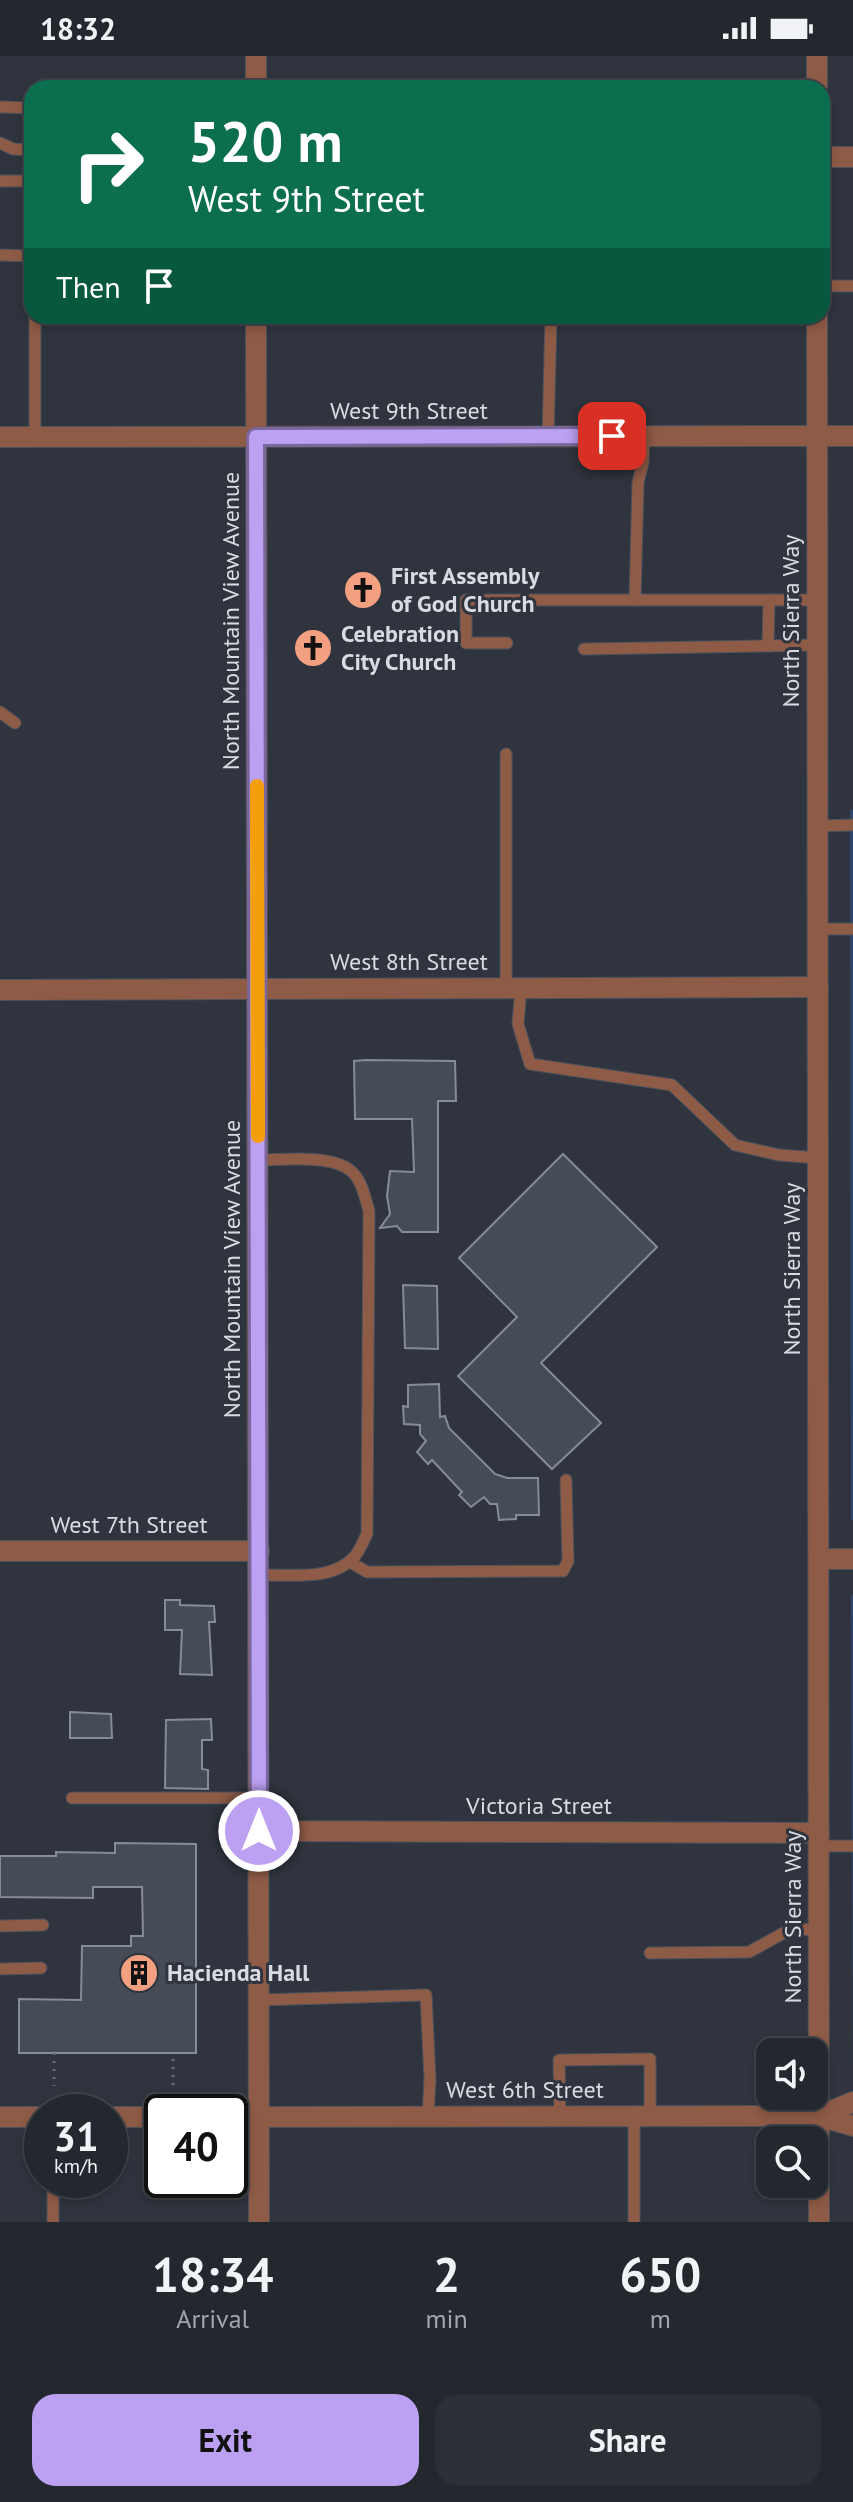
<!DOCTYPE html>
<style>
:root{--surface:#23272e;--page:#2b2f36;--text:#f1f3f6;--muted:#a3a5aa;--line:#40444a;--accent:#bca0f2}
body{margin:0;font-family:"PT Sans",sans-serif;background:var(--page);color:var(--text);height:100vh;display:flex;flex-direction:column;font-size:30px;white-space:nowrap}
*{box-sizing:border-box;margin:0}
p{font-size:26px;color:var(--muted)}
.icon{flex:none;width:44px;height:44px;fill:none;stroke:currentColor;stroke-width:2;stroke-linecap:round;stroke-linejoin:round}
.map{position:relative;height:2166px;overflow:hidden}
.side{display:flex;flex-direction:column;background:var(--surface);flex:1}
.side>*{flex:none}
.top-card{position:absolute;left:24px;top:24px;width:806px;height:244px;border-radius:24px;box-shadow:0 4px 12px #0003,0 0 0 2px var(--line);background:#0b6e4f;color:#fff;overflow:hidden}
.tools{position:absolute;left:756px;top:1982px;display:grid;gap:16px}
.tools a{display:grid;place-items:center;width:72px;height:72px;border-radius:16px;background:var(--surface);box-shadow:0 4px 12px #0003,0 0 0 2px var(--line);font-size:40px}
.speed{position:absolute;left:24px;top:2038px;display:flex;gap:16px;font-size:40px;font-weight:700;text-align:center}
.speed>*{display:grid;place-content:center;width:104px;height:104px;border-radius:50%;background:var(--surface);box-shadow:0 4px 12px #0003,0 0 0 2px var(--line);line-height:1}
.speed small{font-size:20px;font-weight:400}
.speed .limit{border:4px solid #111;border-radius:12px;background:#fff;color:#111}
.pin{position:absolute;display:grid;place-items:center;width:68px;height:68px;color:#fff;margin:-34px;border-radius:16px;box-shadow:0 4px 12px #0006}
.me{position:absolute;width:88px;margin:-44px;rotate:0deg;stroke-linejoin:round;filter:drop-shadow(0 0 6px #0008)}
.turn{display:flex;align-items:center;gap:28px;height:168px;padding:0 32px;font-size:36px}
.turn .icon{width:104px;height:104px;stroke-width:2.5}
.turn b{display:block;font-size:56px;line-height:68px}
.then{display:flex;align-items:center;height:76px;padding:0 32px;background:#0003;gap:16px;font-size:30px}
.eta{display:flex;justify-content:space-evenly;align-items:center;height:136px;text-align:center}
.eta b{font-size:48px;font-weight:600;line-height:56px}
.cta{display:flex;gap:16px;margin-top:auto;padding:16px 32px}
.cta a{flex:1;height:92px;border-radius:24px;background:var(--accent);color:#111;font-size:32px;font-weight:600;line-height:92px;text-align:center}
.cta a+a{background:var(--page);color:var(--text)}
.status{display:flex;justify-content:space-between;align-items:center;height:56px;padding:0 40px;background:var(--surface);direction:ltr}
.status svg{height:22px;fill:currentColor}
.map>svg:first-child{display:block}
.green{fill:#2f446d}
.building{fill:#464c56;stroke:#858b97;stroke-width:2}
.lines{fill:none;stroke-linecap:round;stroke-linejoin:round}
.service-casing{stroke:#4d525c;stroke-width:13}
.minor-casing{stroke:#4d525c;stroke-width:22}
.tertiary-casing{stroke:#4d525c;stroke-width:22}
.path{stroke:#676c74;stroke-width:3;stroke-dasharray:2 6;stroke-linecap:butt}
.service{stroke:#8e5b46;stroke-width:11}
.minor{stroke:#8e5b46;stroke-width:20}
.tertiary{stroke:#8e5b46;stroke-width:20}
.route-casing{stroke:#7a689d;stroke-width:20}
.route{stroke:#bca0f2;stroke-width:14}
.slow{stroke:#f59e0b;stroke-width:14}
.labels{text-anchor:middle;stroke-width:6;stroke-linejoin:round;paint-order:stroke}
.street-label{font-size:24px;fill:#d8dce2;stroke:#2f343e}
.poi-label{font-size:24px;font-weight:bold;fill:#d8dce2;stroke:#2f343e;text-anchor:start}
</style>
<div class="status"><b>18:32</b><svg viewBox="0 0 49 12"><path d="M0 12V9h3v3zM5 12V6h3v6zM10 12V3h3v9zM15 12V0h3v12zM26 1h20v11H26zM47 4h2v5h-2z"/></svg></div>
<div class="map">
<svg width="853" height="2166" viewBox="0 0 853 2166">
<rect width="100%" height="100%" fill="#2f343e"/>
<g class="green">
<path d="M850,754H853V1464H851Z"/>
<path d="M853,1538V2018L851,1541Z"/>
</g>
<g class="building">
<path d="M366,1004L455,1005L456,1045H438V1176H402L397,1170L380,1172L390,1158L387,1140L390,1115L414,1116L412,1063H355L354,1005Z"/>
<path d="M563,1098L657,1191L541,1307L601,1367L552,1413L458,1320L517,1261L459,1202Z"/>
<path d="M403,1229L437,1230L438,1293L405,1292Z"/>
<path d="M439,1328L440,1361L445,1360L449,1372L495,1418L507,1422H538L539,1459H516V1463L499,1464L497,1448H490L484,1441L471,1451L459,1439L462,1436L432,1404L428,1408L417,1396L426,1385L420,1378V1369L404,1368L403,1350L408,1351V1329Z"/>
<path d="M165,1544H180V1549L214,1550L215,1566H209L212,1619L180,1618L182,1574H165Z"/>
<path d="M70,1656L111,1658L112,1682H70Z"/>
<path d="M211,1663L212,1684H202V1713L208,1714V1733L165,1732L166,1664Z"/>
<path d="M115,1787L196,1788V1997H19V1943L81,1944L82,1890H131V1880H143L142,1831H93V1842L0,1841V1800H56V1796L115,1797Z"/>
</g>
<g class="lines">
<g class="service-casing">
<g id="service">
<path d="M0,51L32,52"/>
<path d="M0,87L13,93L32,94"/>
<path d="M0,125H32"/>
<path d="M0,199L32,200"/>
<path d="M822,230H853"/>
<path d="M35,260V381"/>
<path d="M548,380L551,260"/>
<path d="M635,544L638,427L643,406L644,380"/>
<path d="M507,587H466V544H818"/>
<path d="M768,590L769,544"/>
<path d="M584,593L818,589"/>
<path d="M0,656L15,667"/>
<path d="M506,698V932"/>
<path d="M818,770L853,769"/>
<path d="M818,873H853"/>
<path d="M521,932L518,968L530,1008L672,1029L735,1089L779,1099L818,1102"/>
<path d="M258,1104C282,1104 332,1098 351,1115C362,1124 365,1142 369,1155L367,1478C363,1486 360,1494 355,1500C333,1526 289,1518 259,1519"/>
<path d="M350,1506L367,1516L563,1515L568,1505L566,1424"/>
<path d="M72,1742H259"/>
<path d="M819,1790H853"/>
<path d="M0,1870L43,1869"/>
<path d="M650,1897L749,1896L789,1874L819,1873"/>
<path d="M0,1913L41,1912"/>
<path d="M260,1944L426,1939L430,2023L428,2061"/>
<path d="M560,2060L559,2004L650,2003V2060"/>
<path d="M53,2124V2166"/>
<path d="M634,2166V2060"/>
</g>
</g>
<g class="minor-casing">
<g id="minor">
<path d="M822,101H853"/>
<path d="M0,934L818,931"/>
<path d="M0,1495H259"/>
<path d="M819,1503H853"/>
<path d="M259,1775L819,1777"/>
<path d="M819,2060L853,2046"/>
<path d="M819,2060L853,2070"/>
</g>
</g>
<g class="tertiary-casing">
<g id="tertiary">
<path d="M256,0V32"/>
<path d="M817,0V32"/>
<path d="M256,260L259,2166"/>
<path d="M817,260L819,2166"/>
<path d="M0,381L853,380"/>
<path d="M0,2061H42"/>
<path d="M110,2061H162"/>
<path d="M230,2061L819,2060"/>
</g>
</g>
<g class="path">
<path d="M54,1997V2030"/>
<path d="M173,2029V1997"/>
</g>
<use href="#service" class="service"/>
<use href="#minor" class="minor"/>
<use href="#tertiary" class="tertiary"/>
</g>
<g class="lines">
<g class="route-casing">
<path id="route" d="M259,1775L256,381L612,380"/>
</g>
<use href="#route" class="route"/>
<path class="slow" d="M257,730L258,1080"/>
</g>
<defs>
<g id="church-disc" transform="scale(2)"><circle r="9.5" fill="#f2a080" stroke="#2f343e"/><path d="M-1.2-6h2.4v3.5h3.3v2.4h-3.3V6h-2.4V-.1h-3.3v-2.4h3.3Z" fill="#111"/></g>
<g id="building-disc" transform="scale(2)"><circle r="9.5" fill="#f2a080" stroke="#2f343e"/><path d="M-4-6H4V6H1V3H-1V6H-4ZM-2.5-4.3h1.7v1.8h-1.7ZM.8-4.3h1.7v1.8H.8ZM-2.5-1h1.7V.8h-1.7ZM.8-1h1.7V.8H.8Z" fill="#111"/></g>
</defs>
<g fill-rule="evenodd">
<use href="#church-disc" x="363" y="534"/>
<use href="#church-disc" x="313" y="592"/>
<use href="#building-disc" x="139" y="1917"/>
</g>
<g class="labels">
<g class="street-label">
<text x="409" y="363">West 9th Street</text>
<text transform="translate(231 565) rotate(-90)" y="8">North Mountain View Avenue</text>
<text transform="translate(791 565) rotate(-90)" y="8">North Sierra Way</text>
<text x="409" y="914">West 8th Street</text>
<text transform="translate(232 1213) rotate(-90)" y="8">North Mountain View Avenue</text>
<text transform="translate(792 1213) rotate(-90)" y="8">North Sierra Way</text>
<text x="129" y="1477">West 7th Street</text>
<text x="539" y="1758">Victoria Street</text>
<text transform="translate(793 1861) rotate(-90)" y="8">North Sierra Way</text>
<text x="525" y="2042">West 6th Street</text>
</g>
<g class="poi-label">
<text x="391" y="528">First Assembly<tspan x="391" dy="28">of God Church</tspan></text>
<text x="341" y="586">Celebration<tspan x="341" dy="28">City Church</tspan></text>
<text x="167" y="1925">Hacienda Hall</text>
</g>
</g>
</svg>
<div class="tools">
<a><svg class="icon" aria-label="sound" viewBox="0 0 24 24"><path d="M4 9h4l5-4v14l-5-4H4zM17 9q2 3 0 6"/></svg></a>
<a><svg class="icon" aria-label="search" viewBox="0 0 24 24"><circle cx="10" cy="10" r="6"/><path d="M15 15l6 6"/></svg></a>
</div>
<div class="speed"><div>31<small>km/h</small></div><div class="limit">40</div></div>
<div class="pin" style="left:612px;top:380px;background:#d93025"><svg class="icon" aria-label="arrive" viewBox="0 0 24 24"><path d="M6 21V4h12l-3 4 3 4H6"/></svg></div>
<svg class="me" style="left:259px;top:1775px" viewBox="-20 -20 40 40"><circle r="17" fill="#bca0f2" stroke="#fff" stroke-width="3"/><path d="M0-11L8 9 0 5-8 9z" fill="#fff"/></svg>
<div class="top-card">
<div class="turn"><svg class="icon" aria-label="right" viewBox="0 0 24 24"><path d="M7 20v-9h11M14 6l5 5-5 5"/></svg><div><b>520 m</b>West 9th Street</div></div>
<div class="then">Then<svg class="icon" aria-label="arrive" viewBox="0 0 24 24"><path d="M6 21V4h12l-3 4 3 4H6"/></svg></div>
</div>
</div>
<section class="side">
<div class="eta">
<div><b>18:34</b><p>Arrival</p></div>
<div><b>2</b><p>min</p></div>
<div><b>650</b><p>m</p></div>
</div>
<div class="cta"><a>Exit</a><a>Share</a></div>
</section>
